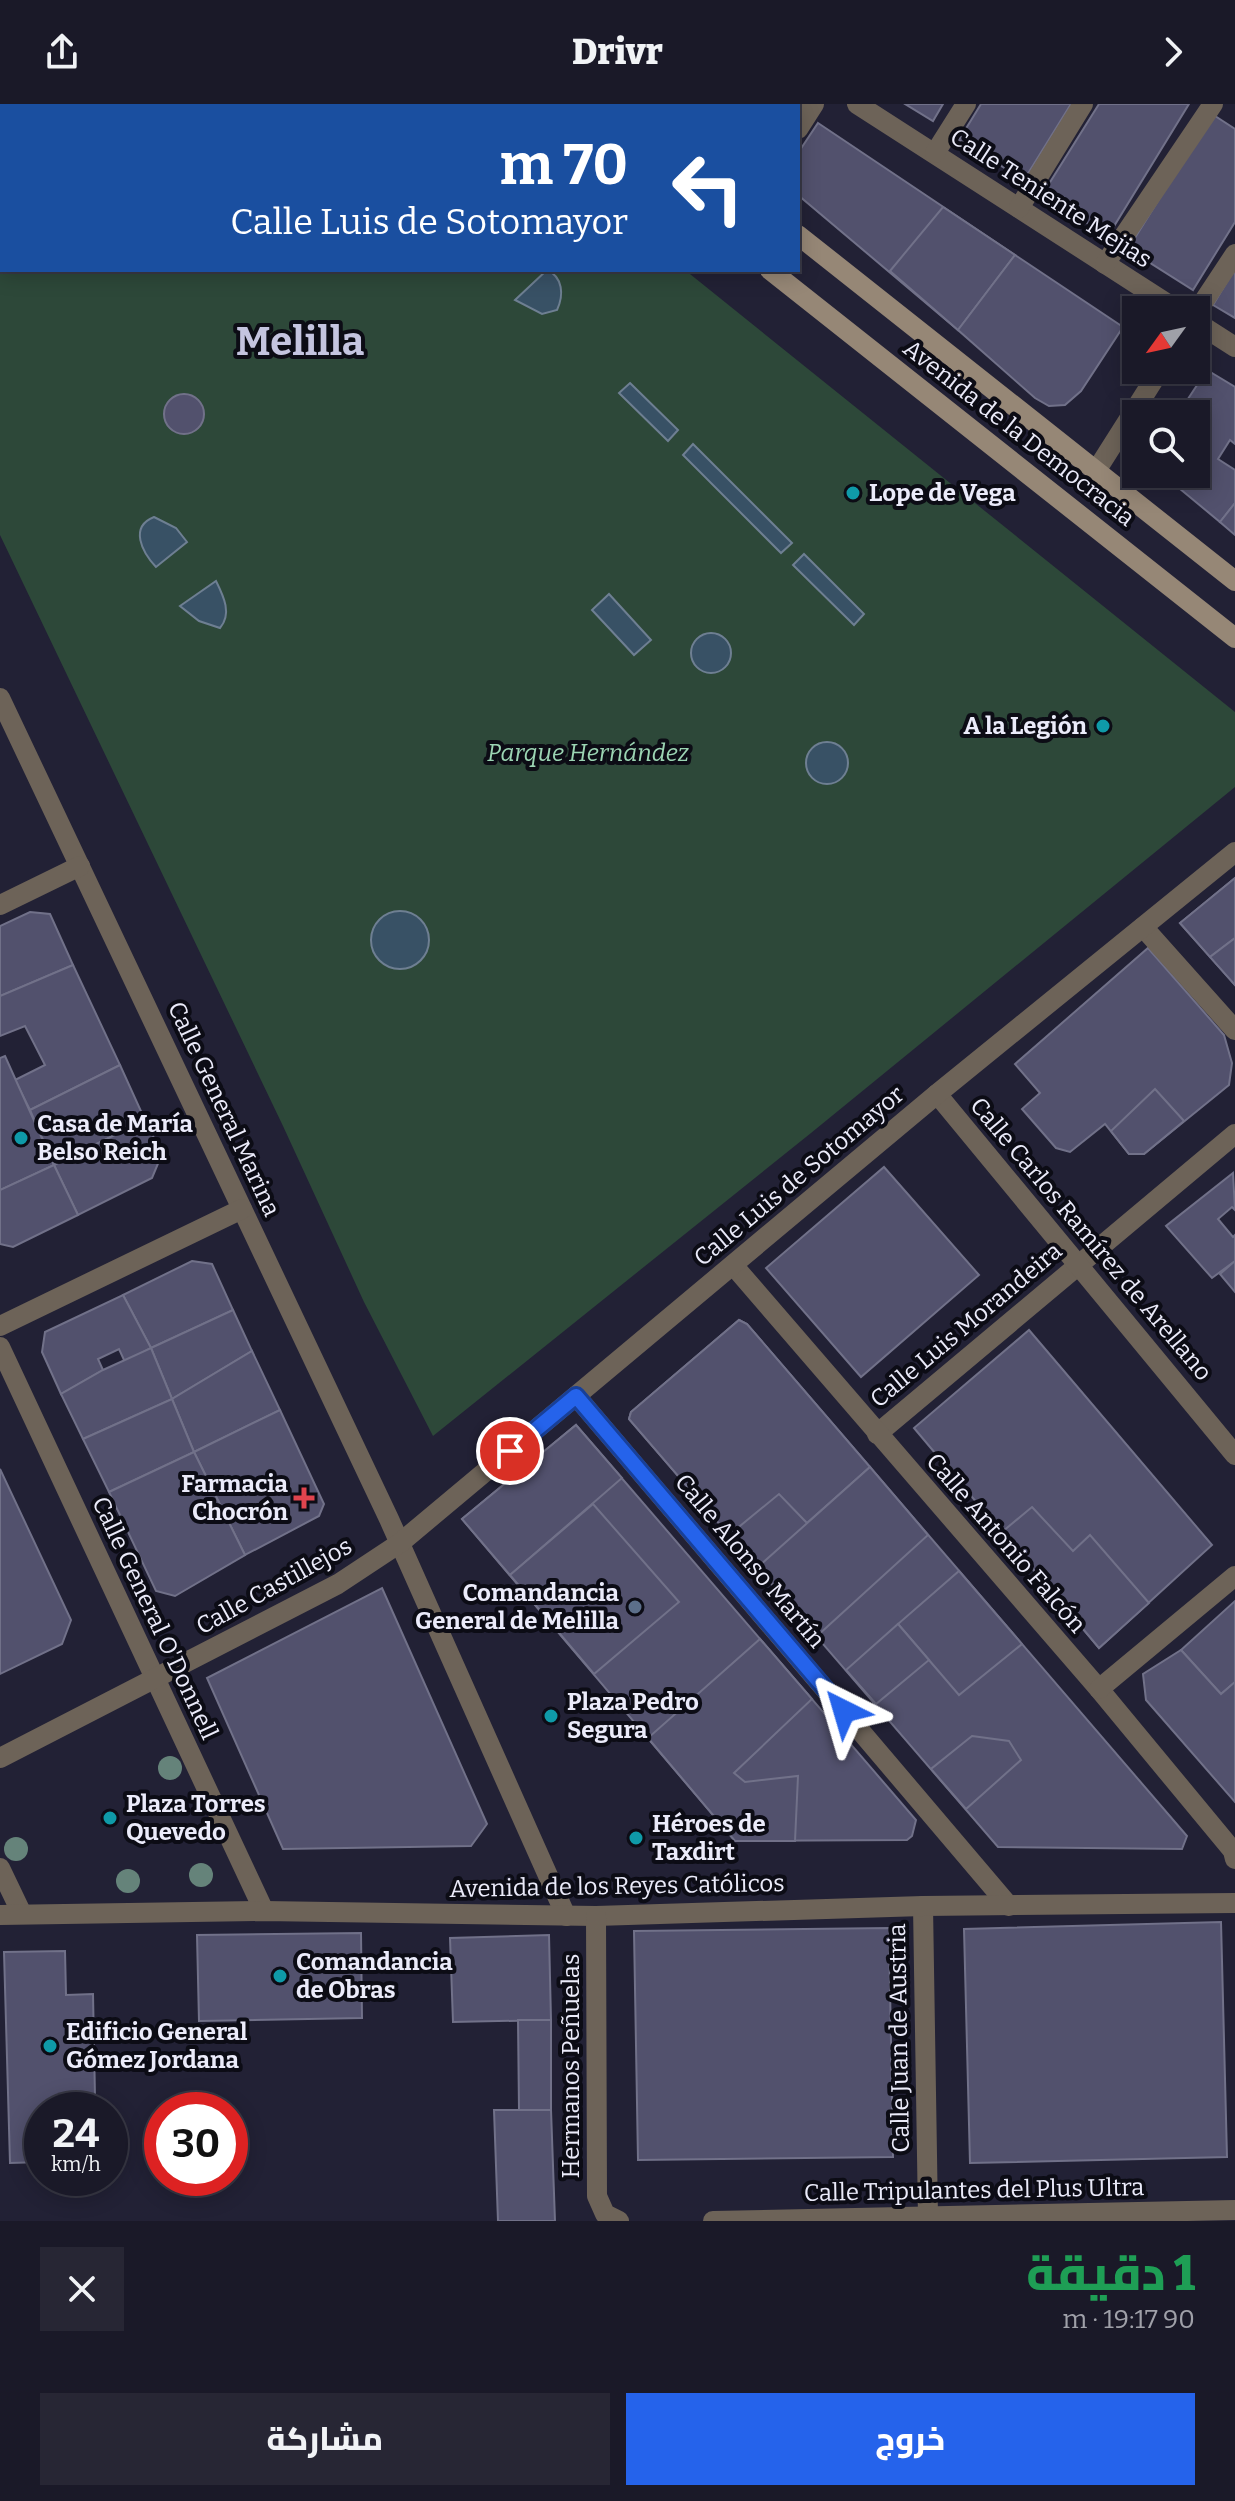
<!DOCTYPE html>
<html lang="ar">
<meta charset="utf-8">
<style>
:root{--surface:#1a1928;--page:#272634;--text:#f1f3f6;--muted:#9fa0a8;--line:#383845;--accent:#2563eb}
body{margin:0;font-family:Bitter,Cairo,serif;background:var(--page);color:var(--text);direction:rtl;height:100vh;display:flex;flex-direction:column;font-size:30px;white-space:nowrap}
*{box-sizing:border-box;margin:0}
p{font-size:26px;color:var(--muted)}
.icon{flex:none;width:44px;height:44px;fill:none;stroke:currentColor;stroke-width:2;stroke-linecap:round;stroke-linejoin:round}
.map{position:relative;height:2117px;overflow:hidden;direction:ltr}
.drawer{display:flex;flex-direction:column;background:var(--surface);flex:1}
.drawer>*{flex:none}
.guide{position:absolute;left:0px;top:0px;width:800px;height:168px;box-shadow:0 4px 20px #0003,0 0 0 2px var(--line);direction:rtl;background:#1a4fa0;color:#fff;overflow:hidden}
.needle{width:52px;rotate:237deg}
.buttons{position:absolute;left:1122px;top:192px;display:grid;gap:16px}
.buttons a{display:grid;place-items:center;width:88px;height:88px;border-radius:0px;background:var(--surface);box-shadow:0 4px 20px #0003,0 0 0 2px var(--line);font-size:40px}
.speed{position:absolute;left:24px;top:1988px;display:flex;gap:16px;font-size:40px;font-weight:700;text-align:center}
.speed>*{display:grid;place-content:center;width:104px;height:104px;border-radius:50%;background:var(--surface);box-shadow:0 4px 20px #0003,0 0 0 2px var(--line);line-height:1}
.speed small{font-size:20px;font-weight:400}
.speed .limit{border:12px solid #d22;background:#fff;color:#111}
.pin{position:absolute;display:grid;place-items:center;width:68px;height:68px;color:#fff;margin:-34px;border:4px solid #fff;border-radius:50%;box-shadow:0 2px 8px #0007}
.me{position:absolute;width:88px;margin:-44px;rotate:320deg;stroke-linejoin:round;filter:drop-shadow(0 0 6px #0008)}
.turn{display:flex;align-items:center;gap:28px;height:168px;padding:0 40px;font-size:36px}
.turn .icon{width:104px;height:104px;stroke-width:2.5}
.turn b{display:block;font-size:56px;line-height:68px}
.round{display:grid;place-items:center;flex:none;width:84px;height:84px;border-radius:0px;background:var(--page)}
.headline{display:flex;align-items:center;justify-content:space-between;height:136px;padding:0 40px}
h1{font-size:48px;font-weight:800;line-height:60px;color:#1e9e55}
.cta{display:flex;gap:16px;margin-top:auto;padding:16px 40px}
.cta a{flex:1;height:92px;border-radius:0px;background:var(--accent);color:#fff;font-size:32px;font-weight:800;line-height:92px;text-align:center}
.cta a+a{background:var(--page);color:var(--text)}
header{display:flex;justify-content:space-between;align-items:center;height:104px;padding:0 40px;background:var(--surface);font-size:36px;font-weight:800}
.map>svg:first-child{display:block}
.green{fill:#2d4839}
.water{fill:#385165;stroke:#6e7f92;stroke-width:2}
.building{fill:#52516d;stroke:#717189;stroke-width:2}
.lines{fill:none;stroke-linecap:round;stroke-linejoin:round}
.lane{stroke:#6d6358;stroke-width:20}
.street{stroke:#6d6358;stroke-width:20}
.secondary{stroke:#968776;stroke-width:20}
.tree{fill:#65837a}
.route-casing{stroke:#184099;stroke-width:20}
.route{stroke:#2563eb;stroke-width:14}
.culture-dot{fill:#0f9aa8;stroke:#0c0c15;stroke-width:3}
.health-dot{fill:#e0444e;stroke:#0c0c15;stroke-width:3}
.service-dot{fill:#5c6f8a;stroke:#0c0c15;stroke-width:3}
.labels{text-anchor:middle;stroke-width:8;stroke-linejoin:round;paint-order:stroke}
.street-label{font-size:24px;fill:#ebebfa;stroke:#0c0c15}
.poi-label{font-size:24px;font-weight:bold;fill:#ebebfa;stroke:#0c0c15;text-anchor:start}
.park-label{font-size:24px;font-style:italic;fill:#9bd4b3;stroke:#0c0c15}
.town-label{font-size:40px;font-weight:bold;fill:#c4c4df;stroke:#0c0c15}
</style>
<header><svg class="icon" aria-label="forward" viewBox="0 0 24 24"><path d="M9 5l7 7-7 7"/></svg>Drivr<svg class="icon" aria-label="share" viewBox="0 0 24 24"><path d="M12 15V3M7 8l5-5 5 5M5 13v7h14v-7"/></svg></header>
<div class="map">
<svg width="1235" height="2117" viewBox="0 0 1235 2117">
<rect width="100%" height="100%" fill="#222135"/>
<path class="green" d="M0,0H477L479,2H2V166H685L1235,608V683L811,1029L433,1332L364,1198L283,1022L0,431Z"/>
<g class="water">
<path d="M547,166C563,173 564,191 557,206L542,210L515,196Z"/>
<path d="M630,279L678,326L668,337L619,289Z"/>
<path d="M693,340L792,439L781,449L683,351Z"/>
<path d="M154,413L176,424L187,438L156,463C142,448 129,423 154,413Z"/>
<path d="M804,450L864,510L854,521L793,461Z"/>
<path d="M216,477C224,493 232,510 220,524L199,517L180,502Z"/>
<path d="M609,490L651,536L634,551L592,506Z"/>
<circle cx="711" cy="549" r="20"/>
<circle cx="827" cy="659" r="21"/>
<circle cx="400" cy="836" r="29"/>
</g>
<g class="building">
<path d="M674,0H747L746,2Z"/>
<path d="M905,0H943L933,17Z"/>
<path d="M981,0H1071L1024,76L959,36Z"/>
<path d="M1099,0H1189L1108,132L1042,91Z"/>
<path d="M1212,10L1235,25V118L1193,186L1128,145Z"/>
<path d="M818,19L1015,151L958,226L798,91V49Z"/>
<path d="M943,103L1015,151L958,226L890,167Z"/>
<path d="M1015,151L1123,223L1081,287L1065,301L1049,302L1035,294L958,226Z"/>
<path d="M1235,164V214L1213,201Z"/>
<path d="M1207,266L1235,283V340L1230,336L1218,355L1235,366V399L1220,418L1162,370H1196V310H1178Z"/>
<circle cx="184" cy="310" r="20"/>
<path d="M1235,399V431L1220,418Z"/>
<path d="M1235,774V881L1180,819Z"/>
<path d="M1235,774V834L1210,853L1180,819Z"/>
<path d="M30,808L50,810L73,861L0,892V822Z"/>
<path d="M1235,834V881L1210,853Z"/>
<path d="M1148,844L1224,931L1232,959L1229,981L1144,1050H1129L1105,1020L1070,1048L1056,1044L1022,1005L1040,989L1015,960Z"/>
<path d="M73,861L120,961L30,1006L15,976L45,961L25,922L0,932V892Z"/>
<path d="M5,952L54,1061L0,1086V954Z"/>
<path d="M120,961L145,1016L54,1061L30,1006Z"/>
<path d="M1155,985L1184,1017L1144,1050H1129L1111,1027Z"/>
<path d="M145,1016L162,1050L152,1074L78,1111L54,1061Z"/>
<path d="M54,1061L78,1111L13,1143L0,1140V1086Z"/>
<path d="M884,1063L979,1171L861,1273L766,1164Z"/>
<path d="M1233,1069L1235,1106L1232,1103L1218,1115L1233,1133L1235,1131V1157L1212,1174L1166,1122Z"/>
<path d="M192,1157L212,1160L233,1206L151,1244L123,1191Z"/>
<path d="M1235,1157V1188L1220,1170Z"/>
<path d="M123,1191L151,1244L125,1258L119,1245L98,1255L103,1266L61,1290L42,1248L45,1228Z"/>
<path d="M233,1206L252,1247L172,1295L151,1244Z"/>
<path d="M739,1216L747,1220L1187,1732L1182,1745L998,1743L629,1315L631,1308Z"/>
<path d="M739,1216L747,1220L870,1363L807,1419L779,1390L729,1431L629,1315L631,1308Z"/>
<path d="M1029,1226L1212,1441L1099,1544L914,1324Z"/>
<path d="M151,1244L172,1295L83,1335L61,1290L103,1266Z"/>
<path d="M252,1247L280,1306L194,1348L172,1295Z"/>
<path d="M172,1295L194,1348L109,1388L83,1335Z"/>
<path d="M280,1306L324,1400L319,1412L245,1451L194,1348Z"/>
<path d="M576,1321L916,1716L912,1732L907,1736L735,1737L462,1415Z"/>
<path d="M576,1321L622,1374L510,1471L462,1415Z"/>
<path d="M194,1348L245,1451L175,1492L156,1487L109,1388Z"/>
<path d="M870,1363L928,1431L817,1532L758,1463Z"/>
<path d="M0,1365L71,1516L62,1540L0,1570Z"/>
<path d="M593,1400L679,1498L594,1570L510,1471Z"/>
<path d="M1032,1403L1073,1447L1090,1431L1149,1499L1099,1544L1002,1428Z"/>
<path d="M959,1467L1022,1540L959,1591L898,1520Z"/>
<path d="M382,1484L487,1720L471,1742L283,1745L207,1574Z"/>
<path d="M1235,1497V1578L1221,1590L1181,1546Z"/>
<path d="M898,1520L929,1556L876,1600L846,1566Z"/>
<path d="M760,1535L812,1595L734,1669L745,1678L798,1672L795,1737H735L648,1634Z"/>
<path d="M1181,1546L1221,1590L1235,1578V1698L1146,1596L1143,1570Z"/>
<path d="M972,1632L1009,1637L1021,1656L966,1705L931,1665Z"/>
<path d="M1221,1818L1227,2053L970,2059L964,1825Z"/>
<path d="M889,1824L893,2053L638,2056L634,1827Z"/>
<path d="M361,1829L362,1914L199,1917L197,1831Z"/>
<path d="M549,1831L551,1916L453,1918L450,1834Z"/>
<path d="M65,1847L66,1891L93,1890L95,1993L64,1994L65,2006H42V2058L10,2059L4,1848Z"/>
<path d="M518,1916H551V2006H519Z"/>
<path d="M494,2006H551L555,2117H498Z"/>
</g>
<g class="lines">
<g class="lane">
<path d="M877,1330L1235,1030"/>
<path d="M0,1764L22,1810"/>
</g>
<g class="street">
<path d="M857,0L1177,206"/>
<path d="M798,25L814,0"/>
<path d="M935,49L966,0"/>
<path d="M1019,104L1083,0"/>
<path d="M1105,160L1213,0"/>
<path d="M1196,209L1235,150"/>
<path d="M1196,218L1235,243"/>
<path d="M1096,367L1160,266"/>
<path d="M0,594L389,1415L566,1812"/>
<path d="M0,801L80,762"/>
<path d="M1143,823L1235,926"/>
<path d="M937,990L1235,1351"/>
<path d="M733,1161L1099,1585L1233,1747L1235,1755"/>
<path d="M0,1222L242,1105"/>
<path d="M0,1243L264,1807"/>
<path d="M576,1292L1009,1802"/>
<path d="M1099,1585L1235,1472"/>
<path d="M0,1654L338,1480L400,1439L937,990L1235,748"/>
<path d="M923,1802L928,2113"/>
<path d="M0,1811L264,1807L596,1812L923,1802L1235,1799"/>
<path d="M596,1812L597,2092L605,2110L619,2117"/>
<path d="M713,2117L1235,2106"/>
</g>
<g class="secondary">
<path d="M562,0L565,2"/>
<path d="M634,0L637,2"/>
<path d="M798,131L1235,477"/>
<path d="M770,166L1235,534"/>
</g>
</g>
<g class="tree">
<circle cx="170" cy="1664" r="12"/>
<circle cx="16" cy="1745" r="12"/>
<circle cx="201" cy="1771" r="12"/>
<circle cx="128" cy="1777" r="12"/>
</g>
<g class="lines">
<g class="route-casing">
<path id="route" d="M510,1347L576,1292L844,1607"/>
</g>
<use href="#route" class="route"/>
</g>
<g class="culture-dot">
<circle cx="853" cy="389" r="8"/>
<circle cx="1103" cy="622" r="8"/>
<circle cx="21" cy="1034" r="8"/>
<circle cx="551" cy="1612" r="8"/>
<circle cx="110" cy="1714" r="8"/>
<circle cx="636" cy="1734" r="8"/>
<circle cx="280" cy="1872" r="8"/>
<circle cx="50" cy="1942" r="8"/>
</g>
<path class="health-dot" d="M300 1382h8v8h8v8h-8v8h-8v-8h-8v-8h8z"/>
<circle class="service-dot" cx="635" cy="1503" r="8"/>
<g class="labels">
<g class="street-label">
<text transform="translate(1051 94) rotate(33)" y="8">Calle Teniente Mejias</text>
<text transform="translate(1019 329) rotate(38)" y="8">Avenida de la Democracia</text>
<text transform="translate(224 1005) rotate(65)" y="8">Calle General Marina</text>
<text transform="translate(799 1072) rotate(-40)" y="8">Calle Luis de Sotomayor</text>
<text transform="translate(1091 1135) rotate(50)" y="8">Calle Carlos Ramírez de Arellano</text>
<text transform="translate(966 1221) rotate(-40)" y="8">Calle Luis Morandeira</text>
<text transform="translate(1006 1439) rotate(49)" y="8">Calle Antonio Falcón</text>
<text transform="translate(750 1457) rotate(50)" y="8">Calle Alonso Martín</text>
<text transform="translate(274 1482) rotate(-29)" y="8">Calle Castillejos</text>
<text transform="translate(155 1514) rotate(65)" y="8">Calle General O'Donnell</text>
<text transform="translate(617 1782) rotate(-1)" y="8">Avenida de los Reyes Católicos</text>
<text transform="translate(899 1934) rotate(-91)" y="8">Calle Juan de Austria</text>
<text transform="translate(571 1962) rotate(-90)" y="8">Hermanos Peñuelas</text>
<text transform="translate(974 2086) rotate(-1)" y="8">Calle Tripulantes del Plus Ultra</text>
</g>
<g class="poi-label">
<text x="869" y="397">Lope de Vega</text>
<text x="1087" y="630" text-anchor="end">A la Legión</text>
<text x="37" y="1028">Casa de María<tspan x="37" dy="28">Belso Reich</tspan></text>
<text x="288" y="1388" text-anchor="end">Farmacia<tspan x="288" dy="28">Chocrón</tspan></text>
<text x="619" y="1497" text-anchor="end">Comandancia<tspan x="619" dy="28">General de Melilla</tspan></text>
<text x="567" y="1606">Plaza Pedro<tspan x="567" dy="28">Segura</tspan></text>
<text x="126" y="1708">Plaza Torres<tspan x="126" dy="28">Quevedo</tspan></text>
<text x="652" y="1728">Héroes de<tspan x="652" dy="28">Taxdirt</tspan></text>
<text x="296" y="1866">Comandancia<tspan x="296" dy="28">de Obras</tspan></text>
<text x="66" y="1936">Edificio General<tspan x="66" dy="28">Gómez Jordana</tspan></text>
</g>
<g class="park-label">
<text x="588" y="657">Parque Hernández</text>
</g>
<g class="town-label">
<text x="300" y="251">Melilla</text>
</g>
</g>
</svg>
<div class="buttons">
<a><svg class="needle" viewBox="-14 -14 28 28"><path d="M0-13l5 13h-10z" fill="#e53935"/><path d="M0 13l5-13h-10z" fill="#9fa0a8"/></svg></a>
<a><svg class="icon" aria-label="search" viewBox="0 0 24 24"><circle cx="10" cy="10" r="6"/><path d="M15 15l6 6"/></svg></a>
</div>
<div class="speed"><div>24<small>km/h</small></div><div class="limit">30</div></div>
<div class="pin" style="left:510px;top:1347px;background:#d93025"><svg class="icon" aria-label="arrive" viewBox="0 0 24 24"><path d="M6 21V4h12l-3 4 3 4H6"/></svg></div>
<svg class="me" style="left:844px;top:1607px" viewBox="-20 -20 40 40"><path d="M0-17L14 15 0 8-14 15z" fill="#2563eb" stroke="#fff" stroke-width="4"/></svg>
<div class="guide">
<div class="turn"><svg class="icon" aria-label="left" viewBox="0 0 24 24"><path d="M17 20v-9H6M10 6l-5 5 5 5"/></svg><div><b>70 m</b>Calle Luis de Sotomayor</div></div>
</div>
</div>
<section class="drawer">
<div class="headline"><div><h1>1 دقيقة</h1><p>90 m · 19:17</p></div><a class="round"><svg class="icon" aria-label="close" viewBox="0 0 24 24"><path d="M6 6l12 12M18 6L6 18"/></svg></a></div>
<div class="cta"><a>خروج</a><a>مشاركة</a></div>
</section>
